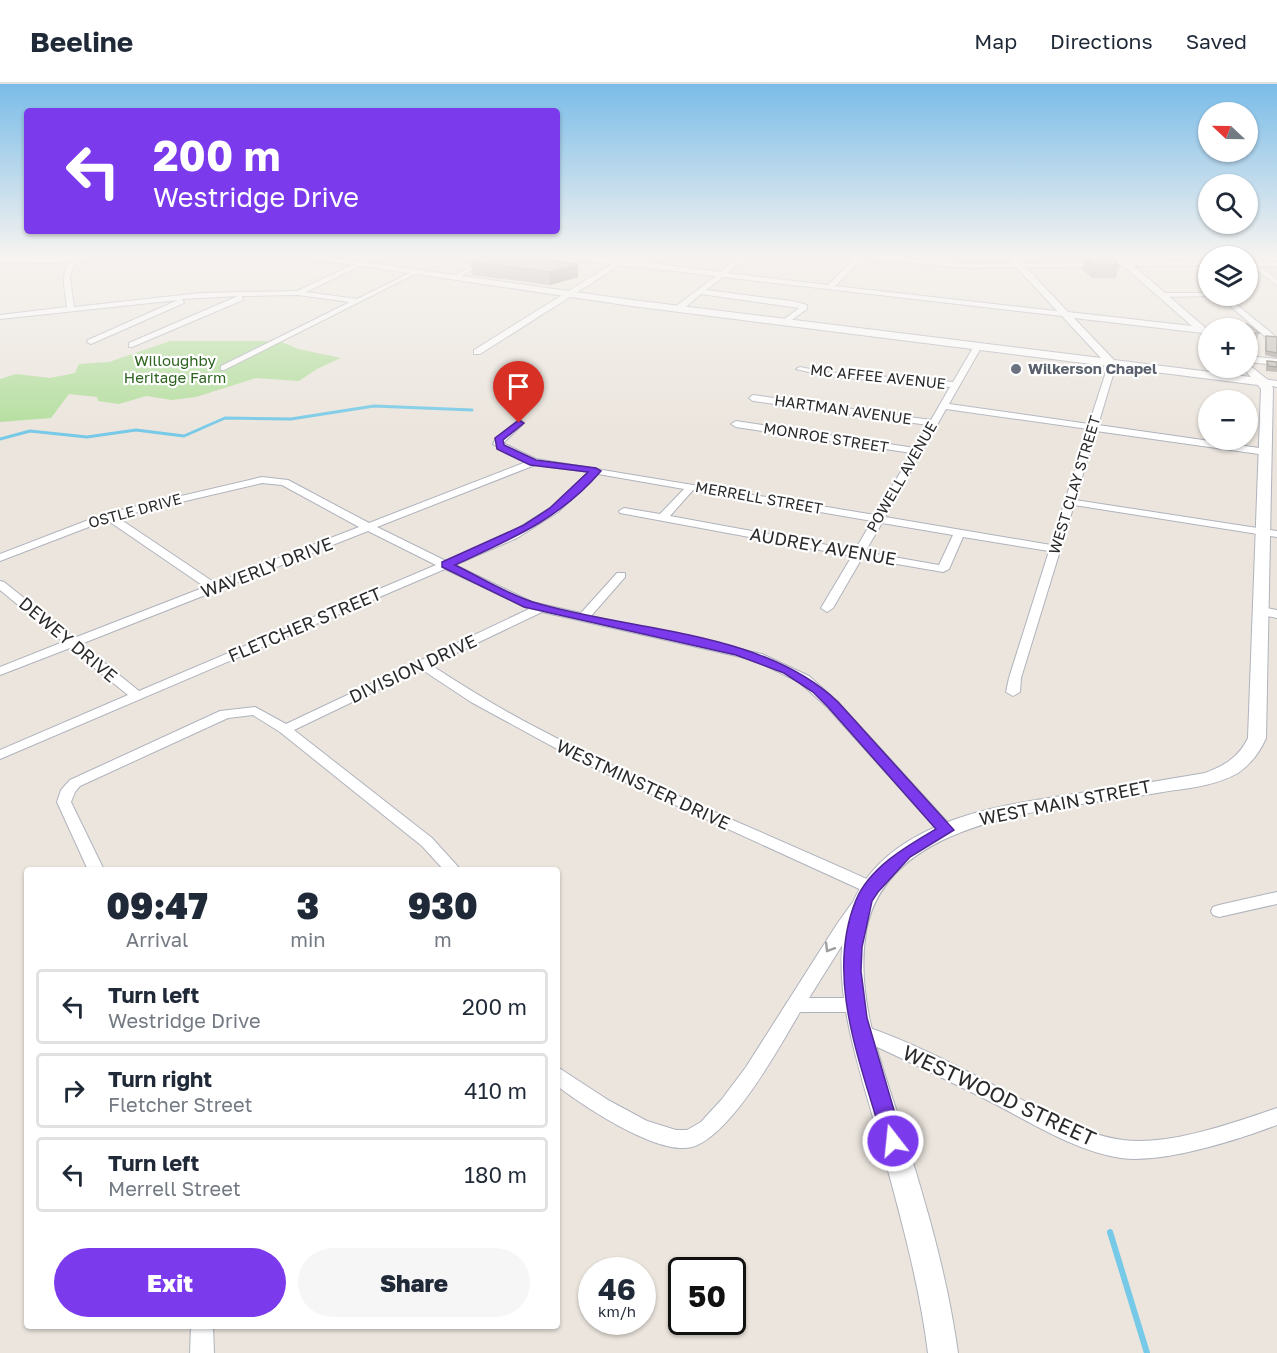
<!DOCTYPE html>
<meta charset="utf-8">
<style>
:root{--surface:#fff;--page:#f6f6f7;--text:#1f2937;--muted:#747a83;--line:#e0e1e3;--accent:#7c3aed}
body{margin:0;font-family:"Golos Text",sans-serif;background:var(--page);color:var(--text);height:100vh;display:flex;flex-direction:column;font-size:22px;white-space:nowrap}
*{box-sizing:border-box;margin:0}
p{font-size:20px;color:var(--muted)}
.icon{flex:none;width:33px;height:33px;fill:none;stroke:currentColor;stroke-width:2;stroke-linecap:round;stroke-linejoin:round}
.map{position:relative;flex:1;overflow:hidden}
.details{position:absolute;left:24px;top:783px;width:536px;height:462px;display:flex;flex-direction:column;background:var(--surface);border-radius:6px;box-shadow:0 2px 4px #0004}
.details>*{flex:none}
.banner{position:absolute;left:24px;top:24px;width:536px;height:126px;border-radius:6px;box-shadow:0 2px 4px #0004;background:#7c3aed;color:#fff;overflow:hidden}
.needle{width:39px;rotate:292deg}
.fabs{position:absolute;left:1198px;top:18px;display:grid;gap:12px}
.fabs a{display:grid;place-items:center;width:60px;height:60px;border-radius:50%;background:var(--surface);box-shadow:0 2px 4px #0004;font-size:30px}
.speed{position:absolute;left:578px;top:1173px;display:flex;gap:12px;font-size:30px;font-weight:700;text-align:center}
.speed>*{display:grid;place-content:center;width:78px;height:78px;border-radius:50%;background:var(--surface);box-shadow:0 2px 4px #0004;line-height:1}
.speed small{font-size:15px;font-weight:400}
.speed .limit{border:3px solid #111;border-radius:9px;background:#fff;color:#111}
.pin{position:absolute;display:grid;place-items:center;width:51px;height:51px;color:#fff;margin:-62px -26px;border-radius:50% 50% 50% 0;rotate:-45deg;box-shadow:0 0 6px #0007}
.pin .icon{rotate:45deg}
.me{position:absolute;width:66px;margin:-33px;rotate:344deg;stroke-linejoin:round;filter:drop-shadow(0 0 4px #0008)}
.turn{display:flex;align-items:center;gap:21px;height:126px;padding:0 30px;font-size:27px}
.turn .icon{width:78px;height:78px;stroke-width:2.5}
.turn b{display:block;font-size:42px;line-height:51px}
.eta{display:flex;justify-content:space-evenly;align-items:center;height:102px;text-align:center}
.eta b{font-size:36px;font-weight:800;line-height:42px}
.button{display:flex;gap:12px;margin-top:auto;padding:12px 30px}
.button a{flex:1;height:69px;border-radius:36px;background:var(--accent);color:#fff;font-size:24px;font-weight:800;line-height:69px;text-align:center}
.button a+a{background:var(--page);color:var(--text)}
ul{padding:0;list-style:none}
li{display:flex;align-items:center;gap:18px;height:75px;margin:0 12px 9px;padding:0 18px;border:3px solid var(--line);border-radius:6px}
li div{flex:1}
li b{display:block;font-size:22px}
li em{font-style:normal}
header{display:flex;align-items:center;gap:36px;box-sizing:border-box;height:84px;padding:0 30px;background:var(--surface);border-bottom:2px solid var(--line)}
header strong{font-size:28px}
nav{display:flex;gap:33px;margin-inline-start:auto;font-size:21px}
.map>svg:first-child{display:block}
.green{fill:#b3de9d}
.lines{fill:none;stroke-linecap:round;stroke-linejoin:round}
.stream-far1{stroke:#76c9e7;stroke-width:3}
.stream{stroke:#76c9e7;stroke-width:6}
.street-casing{stroke:#b0b3bd;stroke-width:2}
.secondary-casing{stroke:#b0b3bd;stroke-width:2}
.street{fill:#fff;fill-rule:evenodd}
.secondary{fill:#fff;fill-rule:evenodd}
.wall{fill:#a9a49e}
.shaded-wall{fill:#898681}
.building{fill:#c4bfb8;stroke:#898681;stroke-width:1.5}
.oneway{stroke:#9f9f9f}
.route{fill:#7c3aed;stroke:#51269a;stroke-width:1.5}
.worship-dot{fill:#6b7280;stroke:#fff;stroke-width:2}
.labels{text-anchor:middle;stroke-width:4.5;stroke-linejoin:round;paint-order:stroke}
.far-park-label{font-size:15px;fill:#2d621f;stroke:#fff}
.far-worship-label{font-size:15px;font-weight:bold;fill:#5b616d;stroke:#fff;text-anchor:start}
.far-street-label{font-size:15px;fill:#2a2a2a;stroke:#fff}
.street-label{font-size:18px;fill:#2a2a2a;stroke:#fff}
.near-street-label{font-size:21px;fill:#2a2a2a;stroke:#fff}
</style>
<header>
<strong>Beeline</strong>
<nav><a>Map</a><a>Directions</a><a>Saved</a></nav>
</header>
<div class="map">
<svg width="1277" height="1269" viewBox="0 0 1277 1269">
<rect width="100%" height="100%" fill="#ebe5dd"/>
<path class="green" d="M170,257H279L298,265L341,274L317,285L299,297L256,294L196,313L172,316L146,312L119,320L98,317L97,313L69,310L51,334L0,338V295L16,290L50,294L75,289L79,280L109,278Z"/>
<g class="lines">
<path class="stream-far1" d="M0,355L30,347L87,353L136,346L184,352L225,334L291,335L374,322L472,326"/>
<path class="stream" d="M1110,1148L1147,1269"/>
<g class="street-casing">
<g id="street">
<path d="M374,171H383L306,208L357,215L414,187L419,188L224,286H221V282L350,218L298,211L242,212L243,216L132,263H129V259L238,212L182,215L184,219L91,260L87,258L88,256L178,216L0,235V231L67,223C65,207 59,186 73,174L76,176L70,193L74,223L201,209L297,207Z"/>
<path d="M491,171H500L457,194L452,193Z"/>
<path d="M552,171L621,175L720,188L742,171H749L727,189L828,201L856,173L851,171H877L966,180L1209,177V181L966,184L863,174L835,202L1065,228L1066,230L1062,232L723,193L706,206L792,217L807,221V225L786,240H783V236L799,224L701,210L681,227H675V223L716,192L620,181L480,270H474V266L612,180Z"/>
<path d="M1248,174L1255,178H1277V182H1260L1277,196V201L1251,182H1248Z"/>
<path d="M1162,209H1209V212H1212L1159,213V209Z"/>
<path d="M1219,212H1226L1275,252V256H1269Z"/>
<path d="M978,260L982,262L949,320L1089,340L1105,291L1106,278L1110,276L1114,278L1113,291L1098,341L1266,365L1271,368L1266,371L1096,347L1075,416L1277,447V453L1074,421L1021,594L1020,608L1013,612L1006,608L1009,594L1049,467L963,453L949,485L943,488L862,474L833,524L827,528L821,524L852,472L620,429L619,427L624,424L660,430L684,405L598,390L558,428L517,454L455,481L532,518L581,529L617,489H625V493L591,532L762,570L809,592L838,618L951,742L954,746L951,750H941L828,624L799,598L754,576L542,528L431,581C465,603 500,625 537,644C647,702 764,748 878,800L880,804L878,808H866L581,678L471,618L421,585L294,646L432,754L461,786H444L422,762L280,648L253,631L228,634L80,702L75,708L71,718L104,786H88L57,718L61,706L70,696L220,627L255,623L286,640L529,525L445,485L0,675V666L128,611L70,564L0,591V583L63,558L0,506V497L4,498L74,554L205,503L107,436L0,477V470L104,430L262,393L288,396L369,439L526,378L493,360L496,354L519,336L522,337V341L503,359L536,375L875,431L912,369L736,343L731,340L736,337L915,364L928,341L753,317L749,314L753,311L931,336L950,303L825,292L796,285L800,283L825,288L953,298L974,262ZM946,325L1088,345L1051,461L885,433ZM535,381L589,388L550,424L509,450L446,477L377,443ZM262,399L282,401L359,443L215,499L117,433ZM693,406L872,437L855,466L670,432ZM882,439L953,451L939,481L865,468ZM368,447L436,481L139,607L81,560Z"/>
<path d="M1264,295L1277,297V303L1261,300V296Z"/>
<path d="M1261,523L1277,526V534L1257,530L1255,527Z"/>
<path d="M1277,808V820L1219,833L1213,831L1211,827L1213,823L1219,821Z"/>
<path d="M858,817L864,819L866,823L809,914H855L861,916L864,921L861,926L855,928H800C780,962 731,1052 692,1063C658,1072 583,1022 556,1001V982L608,1016L647,1037L676,1046H687L701,1038L722,1015L746,983L837,840L852,819Z"/>
<path d="M861,941C919,960 975,992 1030,1020C1059,1034 1090,1052 1123,1056C1169,1062 1233,1039 1277,1024V1041C1237,1056 1164,1080 1121,1074C1076,1067 1035,1041 995,1020C949,997 902,974 855,953L852,948L855,943Z"/>
<path d="M191,1242H213L214,1269H190Z"/>
</g>
</g>
<g class="secondary-casing">
<g id="secondary">
<path d="M115,171L58,179H0V173Z"/>
<path d="M288,171H313L632,216L1101,274L1005,171H1014L1068,228L1192,242L1111,171H1121L1208,246L1203,249L1074,234L1114,276L1251,293L1243,284H1248V280L1268,296L1273,304L1266,654C1260,668 1251,680 1238,689C1215,702 1188,704 1163,708C1069,725 887,728 866,848C854,919 886,990 906,1056C928,1126 948,1196 958,1269H928C919,1198 900,1130 881,1061C845,933 787,794 956,735C996,721 1038,716 1080,709C1122,703 1164,696 1205,689C1224,682 1239,673 1248,654L1261,305L1258,301L632,222Z"/>
<path d="M1248,272L1277,275V281L1248,278Z"/>
</g>
</g>
<use href="#street" class="street"/>
<use href="#secondary" class="secondary"/>
</g>
<g class="wall">
<path d="M1067,171L1108,172L1119,181L1116,194H1092L1082,185L1084,176H1073Z"/>
<path d="M471,178L578,180V193L550,201L472,191Z"/>
<path d="M1228,240H1247L1259,249L1254,263H1248V244H1227Z"/>
<path d="M1266,252L1277,253V274L1265,271V257Z"/>
<path d="M1267,277L1277,278V288L1266,287V282Z"/>
</g>
<path class="shaded-wall" d="M578,180V193L550,201V188Z"/>
<g class="building">
<path d="M484,171H507L578,180L550,188L471,178Z"/>
<path d="M1085,172H1108L1119,181H1095Z"/>
<path d="M1228,240H1247L1259,249H1248V244H1234Z"/>
<path d="M1266,252L1277,253V269L1266,267Z"/>
<path d="M1267,277L1277,278V283L1268,282Z"/>
</g>
<defs><path id="oneway-chevron" d="M-2-3.5L2.5 0L-2 3.5" fill="none" stroke-width="1.6" stroke-linecap="round" stroke-linejoin="round" transform="scale(1.5)"/></defs>
<use class="oneway" href="#oneway-chevron" transform="translate(829 864) rotate(122)"/>
<linearGradient id="sky" x2="0" y2="1"><stop stop-color="#7abce8"/><stop offset="0.49" stop-color="#f6f3f0"/><stop offset="1" stop-color="#f6f3f0" stop-opacity="0"/></linearGradient>
<rect width="1277" height="349" fill="url(#sky)"/>
<path class="route" d="M519,336L524,339L503,356L504,361L536,376L596,384L601,387C560,435 511,455 455,481C480,493 507,510 533,518C631,548 761,545 838,618L954,746L910,773L878,808L872,817L862,863L861,887L867,934L903,1057L900,1063L893,1065L886,1063L883,1057C862,982 824,894 856,816C870,783 907,762 936,745L828,623L813,608L784,589L736,571L524,523L442,483V478L524,441L550,424L588,388L530,381L497,365L495,354Z"/>
<circle class="worship-dot" cx="1016" cy="285" r="6"/>
<g class="labels">
<g class="far-park-label">
<text x="175" y="282">Willoughby<tspan x="175" dy="17">Heritage Farm</tspan></text>
</g>
<g class="far-worship-label">
<text x="1028" y="290">Wilkerson Chapel</text>
</g>
<g class="far-street-label">
<text transform="translate(878 293) rotate(6)" y="5">MC AFFEE AVENUE</text>
<text transform="translate(843 326) rotate(8)" y="5">HARTMAN AVENUE</text>
<text transform="translate(826 354) rotate(9)" y="5">MONROE STREET</text>
<text transform="translate(902 393) rotate(-60)" y="5">POWELL AVENUE</text>
<text transform="translate(1075 401) rotate(-73)" y="5">WEST CLAY STREET</text>
<text transform="translate(759 414) rotate(10)" y="5">MERRELL STREET</text>
<text transform="translate(135 427) rotate(-15)" y="5">OSTLE DRIVE</text>
</g>
<g class="street-label">
<text transform="translate(823 463) rotate(10)" y="6">AUDREY AVENUE</text>
<text transform="translate(267 484) rotate(-21)" y="6">WAVERLY DRIVE</text>
<text transform="translate(305 541) rotate(-23)" y="6">FLETCHER STREET</text>
<text transform="translate(68 556) rotate(40)" y="6">DEWEY DRIVE</text>
<text transform="translate(413 585) rotate(-25)" y="6">DIVISION DRIVE</text>
<text transform="translate(643 701) rotate(25)" y="6">WESTMINSTER DRIVE</text>
<text transform="translate(1065 719) rotate(-11)" y="6">WEST MAIN STREET</text>
</g>
<g class="near-street-label">
<text transform="translate(999 1012) rotate(25)" y="7">WESTWOOD STREET</text>
</g>
</g>
</svg>
<div class="fabs">
<a><svg class="needle" viewBox="-14 -14 28 28"><path d="M0-13l5 13h-10z" fill="#e53935"/><path d="M0 13l5-13h-10z" fill="#747a83"/></svg></a>
<a><svg class="icon" aria-label="search" viewBox="0 0 24 24"><circle cx="10" cy="10" r="6"/><path d="M15 15l6 6"/></svg></a>
<a><svg class="icon" aria-label="layers" viewBox="0 0 24 24"><path d="M12 4l9 5-9 5-9-5zM3 14l9 5 9-5"/></svg></a>
<a>+</a>
<a>−</a>
</div>
<div class="speed"><div>46<small>km/h</small></div><div class="limit">50</div></div>
<div class="pin" style="left:519px;top:339px;background:#d93025"><svg class="icon" aria-label="arrive" viewBox="0 0 24 24"><path d="M6 21V4h12l-3 4 3 4H6"/></svg></div>
<svg class="me" style="left:893px;top:1057px" viewBox="-20 -20 40 40"><circle r="17" fill="#7c3aed" stroke="#fff" stroke-width="3"/><path d="M0-11L8 9 0 5-8 9z" fill="#fff"/></svg>
<div class="banner">
<div class="turn"><svg class="icon" aria-label="left" viewBox="0 0 24 24"><path d="M17 20v-9H6M10 6l-5 5 5 5"/></svg><div><b>200 m</b>Westridge Drive</div></div>
</div>
<section class="details">
<div class="eta">
<div><b>09:47</b><p>Arrival</p></div>
<div><b>3</b><p>min</p></div>
<div><b>930</b><p>m</p></div>
</div>
<ul>
<li><svg class="icon" aria-label="left" viewBox="0 0 24 24"><path d="M17 20v-9H6M10 6l-5 5 5 5"/></svg><div><b>Turn left</b><p>Westridge Drive</p></div><em>200 m</em></li>
<li><svg class="icon" aria-label="right" viewBox="0 0 24 24"><path d="M7 20v-9h11M14 6l5 5-5 5"/></svg><div><b>Turn right</b><p>Fletcher Street</p></div><em>410 m</em></li>
<li><svg class="icon" aria-label="left" viewBox="0 0 24 24"><path d="M17 20v-9H6M10 6l-5 5 5 5"/></svg><div><b>Turn left</b><p>Merrell Street</p></div><em>180 m</em></li>
</ul>
<div class="button"><a>Exit</a><a>Share</a></div>
</section>
</div>
